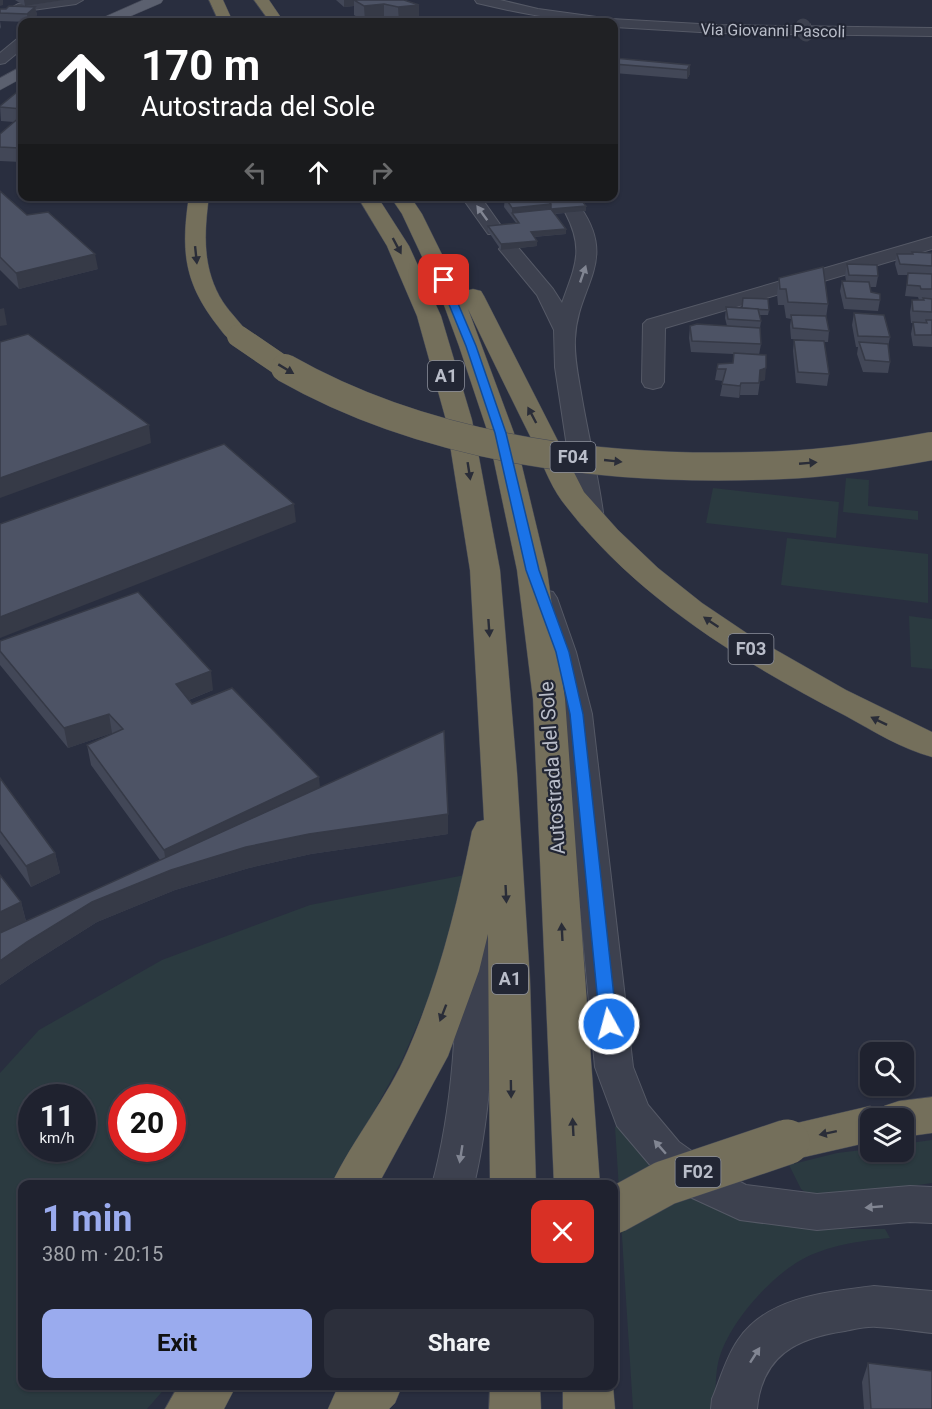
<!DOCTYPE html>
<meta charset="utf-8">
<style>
:root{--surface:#1f222f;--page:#2c2f3b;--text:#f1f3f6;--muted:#a1a4aa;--line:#3c3f4b;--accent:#9aabee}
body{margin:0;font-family:Roboto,sans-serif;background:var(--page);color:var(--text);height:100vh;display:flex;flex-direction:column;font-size:22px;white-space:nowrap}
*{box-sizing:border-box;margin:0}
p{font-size:20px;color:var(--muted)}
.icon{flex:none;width:33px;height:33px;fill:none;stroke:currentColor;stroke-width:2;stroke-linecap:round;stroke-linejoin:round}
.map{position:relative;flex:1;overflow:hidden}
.panel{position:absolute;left:18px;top:1180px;width:600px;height:210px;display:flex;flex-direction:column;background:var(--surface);border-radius:12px;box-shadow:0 2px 4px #0004,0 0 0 2px var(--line)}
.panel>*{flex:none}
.guide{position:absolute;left:18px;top:18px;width:600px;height:183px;border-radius:12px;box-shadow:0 2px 4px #0004,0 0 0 2px var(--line);background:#202124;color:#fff;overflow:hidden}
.buttons{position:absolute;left:860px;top:1042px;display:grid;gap:12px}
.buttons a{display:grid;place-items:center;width:54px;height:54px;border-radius:12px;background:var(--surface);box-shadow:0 2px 4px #0004,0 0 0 2px var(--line);font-size:30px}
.speed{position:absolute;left:18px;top:1084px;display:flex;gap:12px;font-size:30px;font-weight:700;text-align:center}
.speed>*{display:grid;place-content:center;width:78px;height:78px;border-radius:50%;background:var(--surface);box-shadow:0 2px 4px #0004,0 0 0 2px var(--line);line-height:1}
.speed small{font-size:15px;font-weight:400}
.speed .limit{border:9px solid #d22;background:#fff;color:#111}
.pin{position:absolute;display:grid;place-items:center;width:51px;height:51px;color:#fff;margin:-26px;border-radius:12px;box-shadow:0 3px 9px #0006}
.me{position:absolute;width:66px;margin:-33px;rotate:353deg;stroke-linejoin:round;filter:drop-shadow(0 0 4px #0008)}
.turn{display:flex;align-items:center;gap:21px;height:126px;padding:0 24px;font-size:27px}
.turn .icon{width:78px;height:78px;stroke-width:2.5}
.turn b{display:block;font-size:42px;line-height:51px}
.lanes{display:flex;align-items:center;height:57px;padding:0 24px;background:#0003;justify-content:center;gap:30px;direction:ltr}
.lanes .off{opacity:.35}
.round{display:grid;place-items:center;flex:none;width:63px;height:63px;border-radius:12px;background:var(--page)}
.summary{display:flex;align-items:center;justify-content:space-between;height:102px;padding:0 24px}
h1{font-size:36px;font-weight:700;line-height:45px;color:var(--accent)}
.cta{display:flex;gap:12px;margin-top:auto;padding:12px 24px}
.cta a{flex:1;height:69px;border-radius:12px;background:var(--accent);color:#111;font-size:24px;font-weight:700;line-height:69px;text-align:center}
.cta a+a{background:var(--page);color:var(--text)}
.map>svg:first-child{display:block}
.green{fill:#2b3a40;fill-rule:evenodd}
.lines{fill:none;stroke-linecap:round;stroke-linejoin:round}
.minor-casing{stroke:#555966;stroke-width:2}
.major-casing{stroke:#464a58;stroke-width:1}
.highway-casing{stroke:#454956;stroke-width:1}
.minor{fill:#3d414f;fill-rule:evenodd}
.major{fill:#5b606f;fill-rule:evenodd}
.highway{fill:#746f5b;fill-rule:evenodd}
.minor-bridge-casing{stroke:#555966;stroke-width:16;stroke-linecap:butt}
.highway-bridge-far2-casing{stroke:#454956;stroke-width:22;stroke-linecap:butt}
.highway-bridge-far1-casing{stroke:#454956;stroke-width:29;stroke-linecap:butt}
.highway-bridge-casing{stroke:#454956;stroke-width:46;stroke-linecap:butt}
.minor-bridge{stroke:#3d414f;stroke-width:15}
.highway-bridge-far2{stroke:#746f5b;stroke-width:22}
.highway-bridge-far1{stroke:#746f5b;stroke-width:28}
.highway-bridge{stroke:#746f5b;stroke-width:45}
.wall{fill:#424757}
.shaded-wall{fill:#363a47}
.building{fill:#4d5365;stroke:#363a47;stroke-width:1.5}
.oneway{fill:#818592}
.oneway2{fill:#2a2d38}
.route{fill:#1a73e8;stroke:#114b97;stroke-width:1.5}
.labels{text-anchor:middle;stroke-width:4.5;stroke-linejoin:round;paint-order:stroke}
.far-street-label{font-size:16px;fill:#b9bdc9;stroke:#222634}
.shield{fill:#222634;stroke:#8c909c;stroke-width:1.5}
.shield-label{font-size:18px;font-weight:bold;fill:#b9bdc9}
.street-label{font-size:20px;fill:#b9bdc9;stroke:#222634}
</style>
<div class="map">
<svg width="932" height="1409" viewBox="0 0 932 1409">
<rect width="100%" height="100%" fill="#292e3f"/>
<g class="green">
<path d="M846,478L869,480L868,506L918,511V520L843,512Z"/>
<path d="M713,488L839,502L836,538L706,523Z"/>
<path d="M787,538L928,554V603L781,585Z"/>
<path d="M909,616L932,619V669L911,667Z"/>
<path d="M465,875L448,954L402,1060L334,1185H22V1386H167L147,1409H0V1073L39,1030L162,960L310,905ZM32,1098H82V1149H32ZM122,1098H172V1149H122Z"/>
<path d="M621,1124L817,1229H885L890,1238C860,1241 828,1245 801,1260C768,1279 727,1325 718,1363C715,1377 716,1394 714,1409H633L615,1127Z"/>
<path d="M932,1140V1183L817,1200L801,1189L789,1165L837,1153L870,1149V1152H903V1144Z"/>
</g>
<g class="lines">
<g class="minor-casing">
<g id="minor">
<path d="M46,0H83L76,4L18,12L11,8L18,4Z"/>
<path d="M475,0H500L538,9L611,19L717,25L932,28V36L717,33L614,27V22C566,22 523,14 477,3Z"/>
<path d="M22,38V49L5,63L0,64V53L17,39Z"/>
<path d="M461,196H480L504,230L502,234H488Z"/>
<path d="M574,206L581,208C618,262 577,286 575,339C574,357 578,375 581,393C588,436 599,478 604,520L600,525L591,528L582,525L578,520L555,367L554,330L537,295L499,249L502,245H516L553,289L562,303C575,266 585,250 565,212L567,208Z"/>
<path d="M932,237V249L665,328L664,382L661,387L653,389L645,387L642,382L643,324L647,320Z"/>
<path d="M543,590L553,592L557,598L576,652L592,714L633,1067L648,1105L679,1142L720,1171L746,1185L817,1194L910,1186L932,1187V1223L910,1222L817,1230L740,1220L690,1197L651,1166L617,1126L595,1067L562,714L548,652L529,598L533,592Z"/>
<path d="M476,927L489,931L494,940C494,1023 493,1104 474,1185H432C454,1104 456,1023 458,940L463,931Z"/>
<path d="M874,1286L932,1291V1333C914,1331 895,1328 877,1327C866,1326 855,1329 845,1331C797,1338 762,1355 757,1409H711L712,1399C720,1380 726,1357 738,1340C767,1297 826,1292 874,1286Z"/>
</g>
</g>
<g class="major-casing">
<g id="major">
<path d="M143,0H163L161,3L117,22H97L100,19Z"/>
<path d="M22,66V78L0,90V78Z"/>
</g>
</g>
<g class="highway-casing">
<g id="highway">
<path d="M209,0H223L233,22H219Z"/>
<path d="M254,0H269L284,22H270Z"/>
<path d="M189,196H209C204,234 202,269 223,302C231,314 242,324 250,336L246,341C231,345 226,337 217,325C183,281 181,249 189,196Z"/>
<path d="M357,196H377L409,246L441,316L472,420L500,570L517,773L530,980L536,1185H490L488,934L479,971L448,1056L378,1185H331C353,1139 388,1097 408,1050C439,979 457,906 472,831L477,822L484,820L470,570L446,420L417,316L387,246Z"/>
<path d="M390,196H410L422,214L462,295L465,291L473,289L481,291L484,296L584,492L618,530L658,568L702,603L748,634L846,690L932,732V757C902,749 873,731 846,716C740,661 635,597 562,501C549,483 541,460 532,440C510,396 489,353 468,309L514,433L547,570L565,699L600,1185H554L533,699L517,570L488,433L459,346L441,297L402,214Z"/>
<path d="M932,1097V1133L903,1137V1119H870V1142L787,1161L771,1155L765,1142L771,1129L870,1106L882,1110L884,1106L899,1101Z"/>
<path d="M178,1386H236L224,1409H165Z"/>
<path d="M341,1386H402L395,1403L389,1409H328L336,1391Z"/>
<path d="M490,1386H540L541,1409H489Z"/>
<path d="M563,1386H613L615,1409H563Z"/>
</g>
</g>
<use href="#minor" class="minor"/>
<use href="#major" class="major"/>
<use href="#highway" class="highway"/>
<g class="minor-bridge-casing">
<path id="minor-bridge" d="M803,26L806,34"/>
</g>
<g class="highway-bridge-far2-casing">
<path id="highway-bridge-far2" d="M238,336L288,370"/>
</g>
<g class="highway-bridge-far1-casing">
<path id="highway-bridge-far1" d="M285,368C433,452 616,473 783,465C833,463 883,455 932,446"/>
</g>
<g class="highway-bridge-casing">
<path id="highway-bridge" d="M614,1211L665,1183L787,1142"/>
</g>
<use href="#minor-bridge" class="minor-bridge"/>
<use href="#highway-bridge-far2" class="highway-bridge-far2"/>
<use href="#highway-bridge-far1" class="highway-bridge-far1"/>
<use href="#highway-bridge" class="highway-bridge"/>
</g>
<g class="wall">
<path d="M15,0H64L25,6Z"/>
<path d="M336,0H404L419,5V21L396,22L384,20L365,22L354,15V6L344,7Z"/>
<path d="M35,7L37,15L28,22L0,21L1,27L0,29V9Z"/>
<path d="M614,58L690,65V74L687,79L614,73Z"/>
<path d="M22,86V161L21,162L0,161V134L14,122L1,121L0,106L20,90V88Z"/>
<path d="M0,191L27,215L98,269L19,289L0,270Z"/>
<path d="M507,196H545L548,200L586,206V211L555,214L566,234L534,237L537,241V246L501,250L488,231V226L516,223L504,207L505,197Z"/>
<path d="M912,252L932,253V347L913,346L911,334L913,323H911L910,312L912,300H923H919L918,297L905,296L908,275H898L895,264L897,254H912Z"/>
<path d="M847,264L878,276L876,287H870L871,292L880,300L878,311L844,309L840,291L842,281H846L845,275Z"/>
<path d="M779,278L828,304L826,318L829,331L828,342H824L829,374L827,386L796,383L793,351L794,340H805L791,339L790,326L791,319L786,318L784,305H778L777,294Z"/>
<path d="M726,307L769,310L768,315H760L761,321L760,328L761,344L759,355L765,380L760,381L758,395H740L739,398L720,396L723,381L715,380L717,369L733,363V354L691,352L689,338L690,326H727L725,318Z"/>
<path d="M854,313L890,337L888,347L890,362L888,373L863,372L857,354L858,347H856L852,325Z"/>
<path d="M0,641L213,690L189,700L192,704L320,788L448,834L311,854L249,868L175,890L97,922L32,963L0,985V875L21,902L26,921L160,860L91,765L87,745L113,734L112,733L68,748L0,665Z"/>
<path d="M0,778L55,853L60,873L31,887L0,844Z"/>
<path d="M868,1363L932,1409H864L862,1382Z"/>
</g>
<g class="shaded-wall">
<path d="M0,0H3V5L0,6Z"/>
<path d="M24,0H64L25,6Z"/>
<path d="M344,0H354V6L344,7Z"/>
<path d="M384,4V20L365,22L364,6Z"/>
<path d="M419,5V21L399,22L398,7Z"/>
<path d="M35,7L37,15L28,22L27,14Z"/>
<path d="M690,65V74L687,79V70Z"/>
<path d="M22,145V161L21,162L19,148Z"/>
<path d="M551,204V214L512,213V208Z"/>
<path d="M586,206V211L551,214V209Z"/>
<path d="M566,229V234L531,237V232Z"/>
<path d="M537,241V246L501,250V244Z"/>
<path d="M95,254L98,269L19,289L16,273Z"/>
<path d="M4,308L7,325L0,326V309Z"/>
<path d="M766,368L765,380L759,382L760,370Z"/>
<path d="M741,383L740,395L739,398L740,386Z"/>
<path d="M149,425L151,443L0,498V478Z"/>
<path d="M294,504L296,522L0,638V617Z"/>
<path d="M211,671L213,690L178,704L176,684Z"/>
<path d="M109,714L112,733L68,748L64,728Z"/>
<path d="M319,777L321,797L167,870L164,850Z"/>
<path d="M448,814V834L311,854L249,868L175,890L97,922L32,963L0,985V961L27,942L92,902L171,870L246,847L309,834Z"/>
<path d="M55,853L60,873L31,887L26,866Z"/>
<path d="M21,902L26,922L0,935V912Z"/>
</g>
<g class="building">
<path d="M354,0H404L419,5L398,7L384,4L364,6Z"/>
<path d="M9,6L35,7L27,14L0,13V9H6Z"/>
<path d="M614,58L690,65L687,70L614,64Z"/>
<path d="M22,88V109L0,107V106Z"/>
<path d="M21,116H22V145L19,148L0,147V134Z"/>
<path d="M0,191L27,215L48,212L95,254L16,273L0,257Z"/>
<path d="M513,196H545L551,204L512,208L505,197Z"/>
<path d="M579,197L586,206L551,209V204L548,200Z"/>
<path d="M551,209L566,229L531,232L537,241L501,244L488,226L519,223L512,213Z"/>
<path d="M912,252L932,253V266L900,264L897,254H913Z"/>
<path d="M847,264L877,265L878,276L849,275Z"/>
<path d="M823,267L828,304L788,302L786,289H780L779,278Z"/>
<path d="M908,273L932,274V289H921L920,286L907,285Z"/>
<path d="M842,281L869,282L871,292L880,294V300L846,298Z"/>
<path d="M743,298L768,299L769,310L742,308Z"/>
<path d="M923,298L932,299V312L913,311L912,300H924Z"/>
<path d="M726,307L758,309L761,321L728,319Z"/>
<path d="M854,313L884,315L890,337L858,336Z"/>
<path d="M791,315L826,316L829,331L793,328Z"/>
<path d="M926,320H932V335H915L913,322L927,323Z"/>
<path d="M697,324L760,328L761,344L692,341L690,326Z"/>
<path d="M28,334L149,425L0,478V342Z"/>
<path d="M794,340L824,341L829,374L798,372Z"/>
<path d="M859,342L888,344L890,362L865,360Z"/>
<path d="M734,353L766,355V368L760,370L759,383H741L740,386L722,384L726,369H717L718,364L733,363Z"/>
<path d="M224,444L294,504L0,617V524Z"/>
<path d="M138,592L211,671L176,684L192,704L232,688L319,777L164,850L87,745L123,729L109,714L64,728L0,651V641Z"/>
<path d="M444,731L448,814L309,834L246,847L171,870L92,902L27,942L0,961V933Z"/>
<path d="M0,778L55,853L26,866L0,831Z"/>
<path d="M0,875L21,902L0,912Z"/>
<path d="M868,1363L932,1371V1409H871Z"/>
</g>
<defs><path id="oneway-solid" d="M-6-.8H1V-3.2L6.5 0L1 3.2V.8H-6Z" transform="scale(1.5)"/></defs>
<g class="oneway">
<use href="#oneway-solid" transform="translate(482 213) rotate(-126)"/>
<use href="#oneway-solid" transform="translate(583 274) rotate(-71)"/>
<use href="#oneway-solid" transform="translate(660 1147) rotate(-131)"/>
<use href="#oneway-solid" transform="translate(461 1154) rotate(99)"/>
<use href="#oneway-solid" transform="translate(874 1207) rotate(175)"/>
<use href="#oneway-solid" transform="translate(755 1355) rotate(-57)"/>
</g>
<g class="oneway2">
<use href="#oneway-solid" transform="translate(397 246) rotate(62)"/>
<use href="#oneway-solid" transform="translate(196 255) rotate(84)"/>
<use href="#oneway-solid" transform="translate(286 369) rotate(31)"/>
<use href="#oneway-solid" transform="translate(532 415) rotate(-118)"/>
<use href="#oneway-solid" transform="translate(613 461) rotate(6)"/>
<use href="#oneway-solid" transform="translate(808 463) rotate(-5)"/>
<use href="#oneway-solid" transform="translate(469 471) rotate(81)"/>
<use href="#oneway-solid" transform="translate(711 622) rotate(-146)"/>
<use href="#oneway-solid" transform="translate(489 628) rotate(86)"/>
<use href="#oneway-solid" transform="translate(879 721) rotate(-154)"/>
<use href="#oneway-solid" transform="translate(506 894) rotate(87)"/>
<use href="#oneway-solid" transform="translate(562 932) rotate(-93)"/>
<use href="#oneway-solid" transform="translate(443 1013) rotate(111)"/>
<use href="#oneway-solid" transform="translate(511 1089) rotate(89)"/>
<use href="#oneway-solid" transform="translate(573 1127) rotate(-93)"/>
<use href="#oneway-solid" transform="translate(828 1133) rotate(168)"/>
</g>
<path class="route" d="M444,277L448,280L476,346L506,433L539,570L569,652L583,714L617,1024L615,1029L609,1031L603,1029L600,1024L570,714L556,652L526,570L495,433L466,346L439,280Z"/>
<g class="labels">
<g class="far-street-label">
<text transform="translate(773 30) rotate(1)" y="6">Via Giovanni Pascoli</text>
</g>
<g class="shield">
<rect x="428" y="361" width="36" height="30" rx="4.5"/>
<rect x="550.5" y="442" width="45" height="30" rx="4.5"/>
<rect x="728.5" y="634" width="45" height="30" rx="4.5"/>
<rect x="492" y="964" width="36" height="30" rx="4.5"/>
<rect x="675.5" y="1157" width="45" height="30" rx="4.5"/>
</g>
<g class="shield-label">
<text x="446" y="382">A1</text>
<text x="573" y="463">F04</text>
<text x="751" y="655">F03</text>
<text x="510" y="985">A1</text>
<text x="698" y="1178">F02</text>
</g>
<g class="street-label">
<text transform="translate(552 768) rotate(-94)" y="7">Autostrada del Sole</text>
</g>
</g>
</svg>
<div class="buttons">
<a><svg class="icon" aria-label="search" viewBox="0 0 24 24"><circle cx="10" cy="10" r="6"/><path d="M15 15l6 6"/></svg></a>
<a><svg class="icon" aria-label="layers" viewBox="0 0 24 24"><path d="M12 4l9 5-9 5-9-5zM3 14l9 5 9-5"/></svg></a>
</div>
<div class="speed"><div>11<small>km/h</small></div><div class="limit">20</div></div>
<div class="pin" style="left:444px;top:280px;background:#d93025"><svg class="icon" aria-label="arrive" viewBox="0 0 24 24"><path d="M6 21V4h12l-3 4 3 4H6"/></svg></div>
<svg class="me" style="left:609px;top:1024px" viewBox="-20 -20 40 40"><circle r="17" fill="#1a73e8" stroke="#fff" stroke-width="3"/><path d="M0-11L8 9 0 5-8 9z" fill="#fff"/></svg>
<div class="guide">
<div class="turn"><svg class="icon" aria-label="ahead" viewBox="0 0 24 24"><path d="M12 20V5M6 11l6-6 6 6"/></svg><div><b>170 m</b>Autostrada del Sole</div></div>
<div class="lanes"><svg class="icon off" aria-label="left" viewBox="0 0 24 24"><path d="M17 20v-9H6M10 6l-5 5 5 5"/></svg><svg class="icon" aria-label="ahead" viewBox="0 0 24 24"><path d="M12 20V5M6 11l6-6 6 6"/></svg><svg class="icon off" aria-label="right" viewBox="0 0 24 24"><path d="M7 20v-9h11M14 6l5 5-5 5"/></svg></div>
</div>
<section class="panel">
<div class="summary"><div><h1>1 min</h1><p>380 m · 20:15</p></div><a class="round" style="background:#d93025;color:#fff"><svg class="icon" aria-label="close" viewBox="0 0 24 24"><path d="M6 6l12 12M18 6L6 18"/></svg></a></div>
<div class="cta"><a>Exit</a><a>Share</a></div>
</section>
</div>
